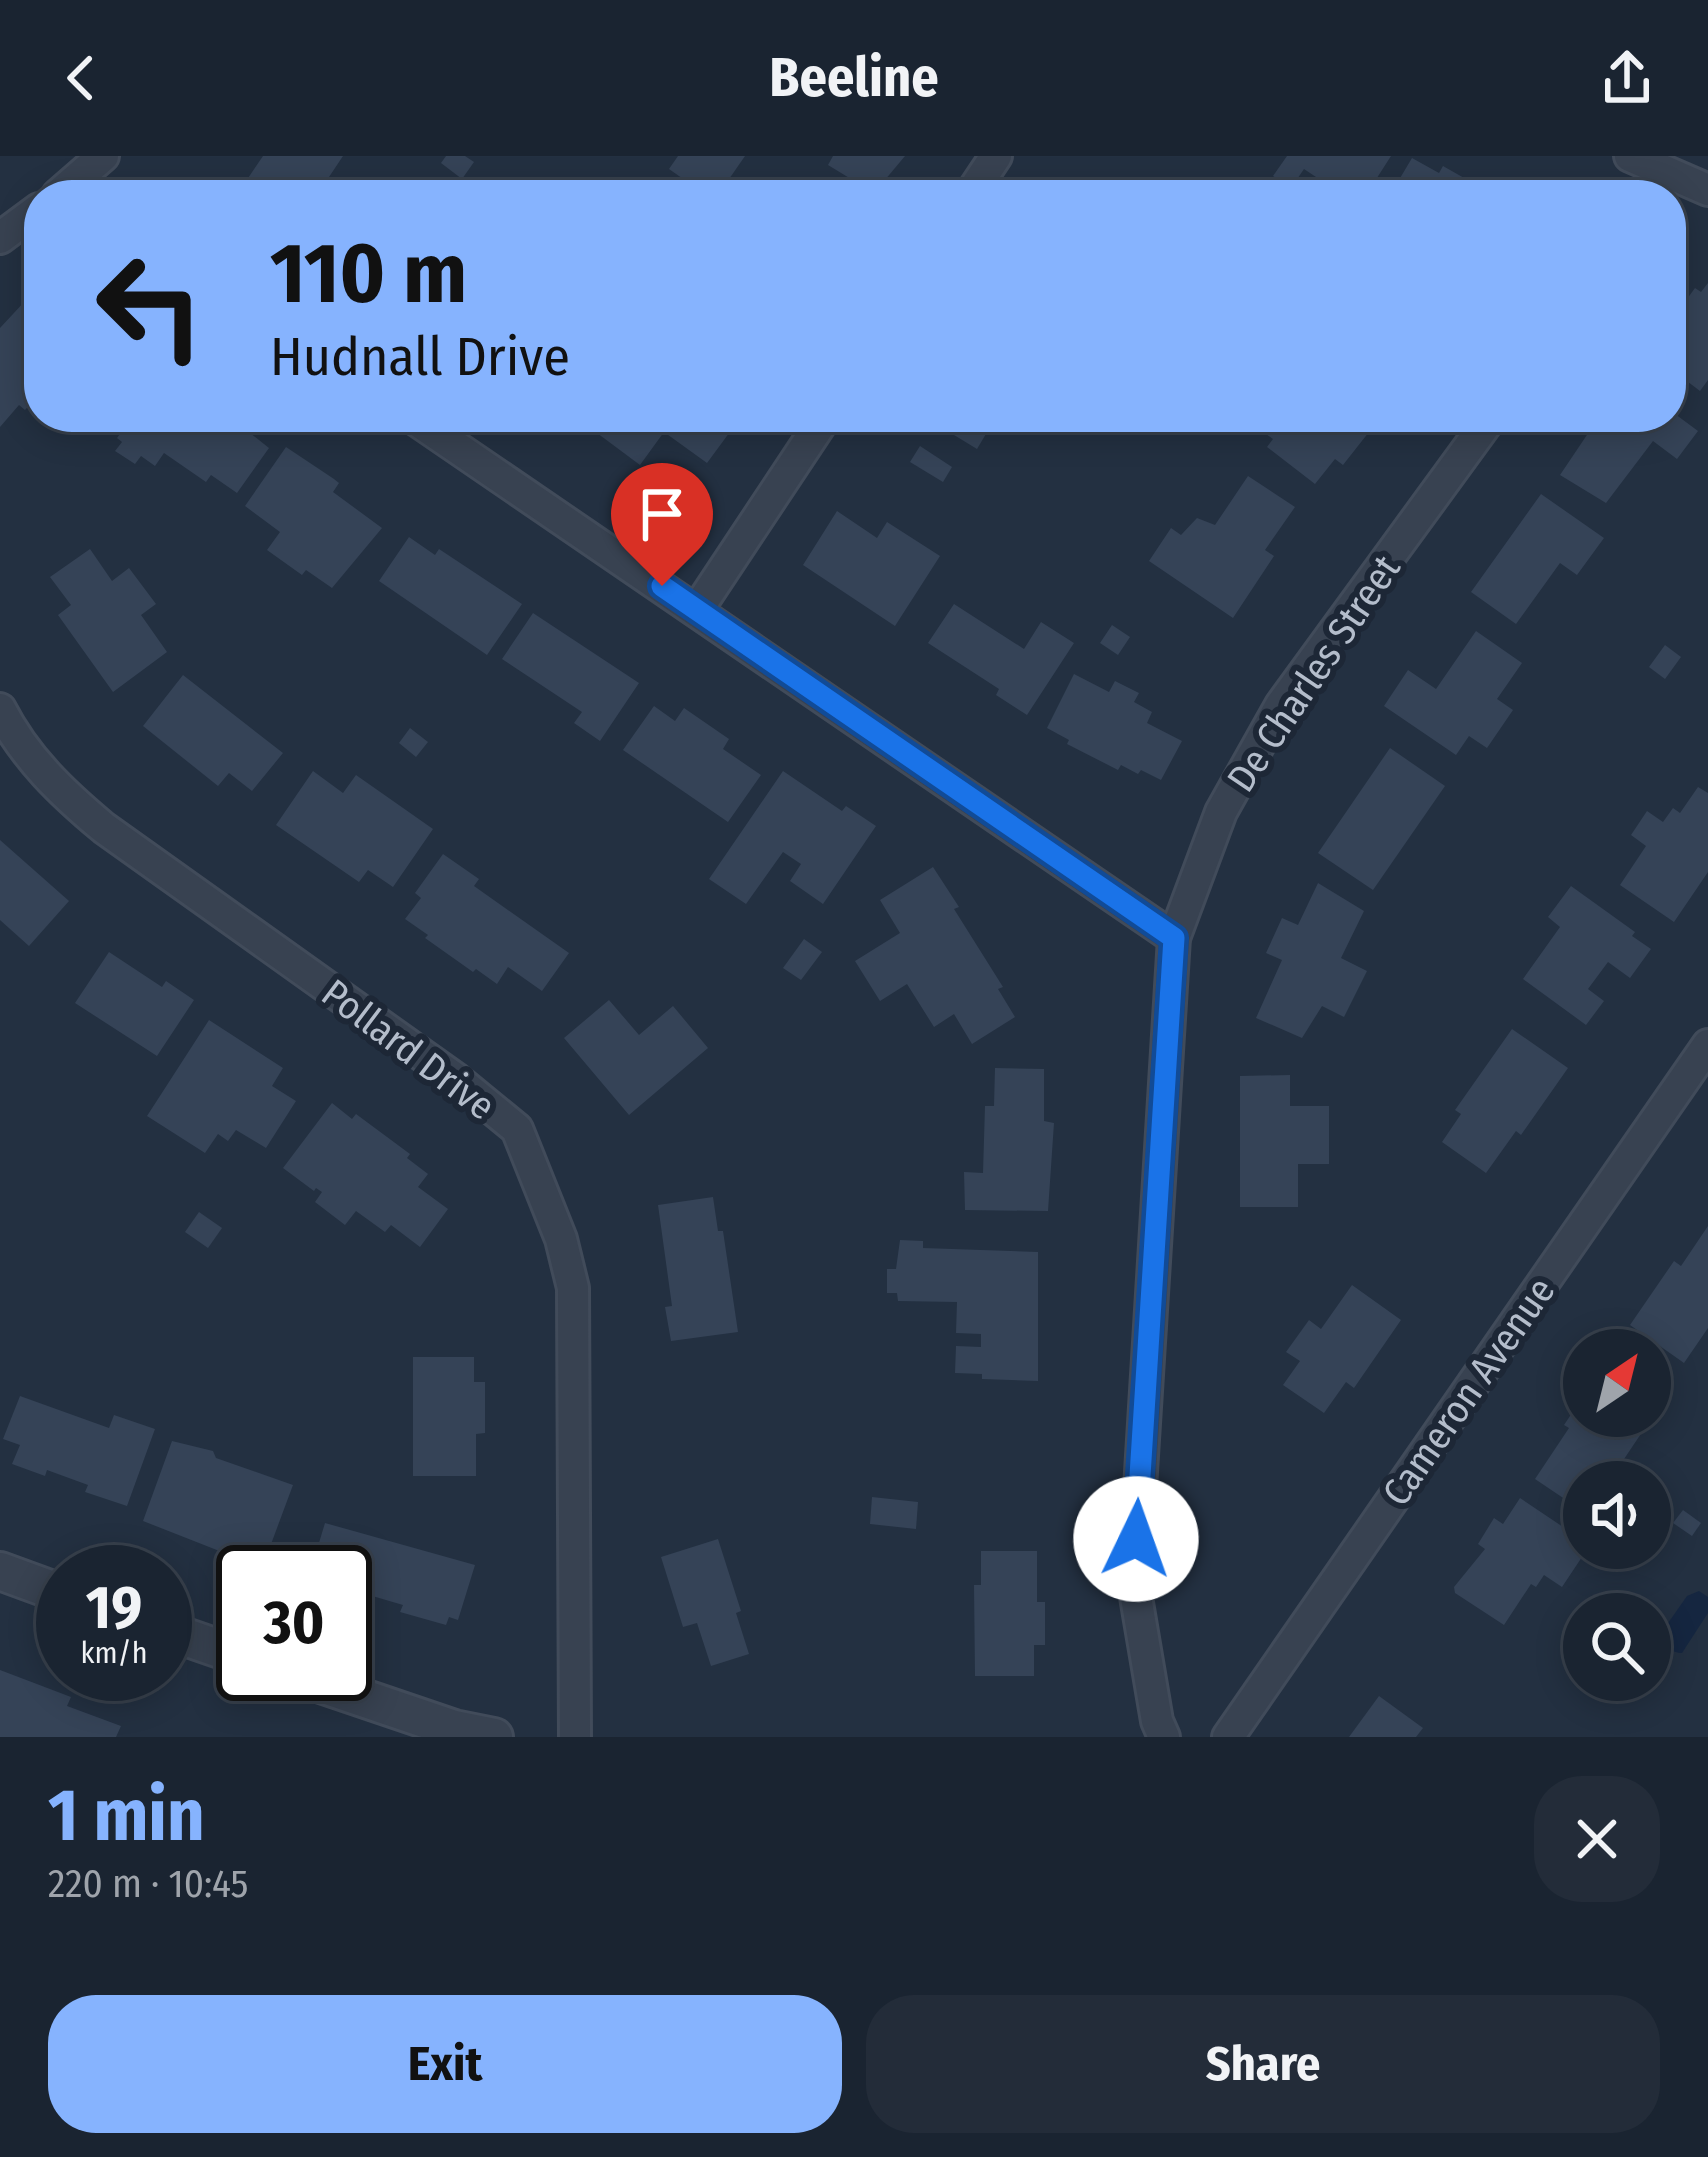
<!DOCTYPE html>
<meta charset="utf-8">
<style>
:root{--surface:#1a2431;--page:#232c39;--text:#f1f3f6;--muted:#9fa4ab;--line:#38414d;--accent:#86b3fe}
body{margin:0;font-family:"Fira Sans Condensed",sans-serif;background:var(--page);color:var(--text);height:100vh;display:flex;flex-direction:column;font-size:45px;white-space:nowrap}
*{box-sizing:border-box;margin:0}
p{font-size:39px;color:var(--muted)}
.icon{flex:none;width:66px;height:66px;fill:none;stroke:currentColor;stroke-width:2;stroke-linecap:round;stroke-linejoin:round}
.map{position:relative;height:1581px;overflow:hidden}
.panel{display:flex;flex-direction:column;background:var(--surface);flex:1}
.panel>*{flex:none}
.top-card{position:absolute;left:24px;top:24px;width:1662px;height:252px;border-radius:48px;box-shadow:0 6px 30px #0003,0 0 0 3px var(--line);background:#86b3fe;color:#111;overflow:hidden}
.needle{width:78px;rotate:35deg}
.fabs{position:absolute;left:1563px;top:1173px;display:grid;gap:24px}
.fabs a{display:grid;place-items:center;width:108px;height:108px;border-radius:50%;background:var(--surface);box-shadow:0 6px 30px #0003,0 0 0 3px var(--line);font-size:60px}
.speed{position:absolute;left:36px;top:1389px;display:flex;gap:24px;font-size:60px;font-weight:700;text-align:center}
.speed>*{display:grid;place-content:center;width:156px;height:156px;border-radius:50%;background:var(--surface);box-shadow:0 6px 30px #0003,0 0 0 3px var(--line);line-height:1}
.speed small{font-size:30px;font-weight:400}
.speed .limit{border:6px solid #111;border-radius:18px;background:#fff;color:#111}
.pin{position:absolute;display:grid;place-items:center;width:102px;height:102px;color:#fff;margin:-123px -51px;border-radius:50% 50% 50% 0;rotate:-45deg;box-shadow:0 0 12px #0007}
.pin .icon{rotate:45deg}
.me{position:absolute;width:132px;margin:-66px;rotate:3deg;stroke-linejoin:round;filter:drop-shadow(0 0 9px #0008)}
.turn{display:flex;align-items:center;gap:42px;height:252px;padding:0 48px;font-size:54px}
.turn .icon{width:156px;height:156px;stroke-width:2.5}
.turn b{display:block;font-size:84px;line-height:102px}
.round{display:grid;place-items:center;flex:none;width:126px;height:126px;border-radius:48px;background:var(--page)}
.headline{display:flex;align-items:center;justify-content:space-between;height:204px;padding:0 48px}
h1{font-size:72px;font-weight:700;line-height:90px;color:var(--accent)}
.primary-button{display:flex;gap:24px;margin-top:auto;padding:24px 48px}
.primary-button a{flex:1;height:138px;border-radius:48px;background:var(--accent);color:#111;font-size:48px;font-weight:700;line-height:138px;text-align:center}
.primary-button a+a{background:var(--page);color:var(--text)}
header{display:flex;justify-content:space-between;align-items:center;height:156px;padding:0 48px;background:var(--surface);font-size:54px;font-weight:700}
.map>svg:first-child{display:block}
.water{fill:#152640}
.building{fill:#354357}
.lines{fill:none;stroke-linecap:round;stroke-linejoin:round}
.minor-casing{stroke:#414b5a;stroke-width:36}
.tertiary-casing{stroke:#414b5a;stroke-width:42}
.minor{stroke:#384251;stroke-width:30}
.tertiary{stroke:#384251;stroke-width:36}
.route-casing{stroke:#114b97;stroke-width:30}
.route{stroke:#1a73e8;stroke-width:21}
.labels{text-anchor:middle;stroke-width:12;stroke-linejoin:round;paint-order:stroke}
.street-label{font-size:39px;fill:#b4bdcb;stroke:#1d2736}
</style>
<header><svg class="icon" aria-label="back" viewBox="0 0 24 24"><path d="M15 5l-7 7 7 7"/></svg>Beeline<svg class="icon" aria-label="share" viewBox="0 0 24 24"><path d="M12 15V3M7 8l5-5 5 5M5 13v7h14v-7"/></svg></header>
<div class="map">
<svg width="1708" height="1581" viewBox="0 0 1708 1581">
<rect width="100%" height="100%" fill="#233041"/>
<path class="water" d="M1699,1435L1708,1441V1457L1682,1497C1673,1497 1660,1490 1659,1480L1687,1440Z"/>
<g class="building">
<path d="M263,0H343L325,27L343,39H247L240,34Z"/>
<path d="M446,0H465L474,6L462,23L441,7Z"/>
<path d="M678,0H745L718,39H706L669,13Z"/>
<path d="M833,0H905L874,37L828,9Z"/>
<path d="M1287,0H1391L1366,39H1343L1304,13L1291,32L1273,20Z"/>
<path d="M1412,2L1439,17L1443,10L1487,35L1484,39H1390Z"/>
<path d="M1708,127V224L1700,235L1671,213V165L1695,132L1701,136Z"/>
<path d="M39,130V238L25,254L19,249L0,271V172Z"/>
<path d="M1671,255L1698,275L1677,303L1653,285L1606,347L1560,319L1599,261H1671Z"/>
<path d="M132,261H230L269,292L237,337L211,319L206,326L164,297L155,310L141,300L135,308L115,295L122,286L117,282Z"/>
<path d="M608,261H732L738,265L707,307L664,276L640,309L597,277Z"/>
<path d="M934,261H996L977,293L931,265Z"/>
<path d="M1264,261H1368L1361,270L1369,276L1343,309L1335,303L1315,328L1267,291L1273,283L1256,271Z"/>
<path d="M920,290L952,311L943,326L910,306Z"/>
<path d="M286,291L334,323L339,327L333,336L382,372L332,432L306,414L302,419L267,394L280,376L245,350Z"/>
<path d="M1248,320L1295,351L1265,394L1274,400L1233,462L1149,405L1171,372L1181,379L1197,362L1215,369Z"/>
<path d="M1541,338L1604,382L1577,419L1560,407L1516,468L1471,436Z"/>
<path d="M837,355L877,382L887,366L940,400L895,470L803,409Z"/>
<path d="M409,381L435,399L439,393L522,448L487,499L379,425Z"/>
<path d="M90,393L112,425L129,412L156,448L141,459L167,496L113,536L58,459L71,449L50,421Z"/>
<path d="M954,448L1024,493L1041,466L1074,487L1027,559L996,539L999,533L928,487Z"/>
<path d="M533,457L639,527L600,585L574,567L582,556L502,503Z"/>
<path d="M1112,469L1130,481L1118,499L1100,487Z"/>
<path d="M1476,475L1522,507L1497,543L1513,554L1487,592L1469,580L1456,599L1384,550L1408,514L1436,533Z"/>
<path d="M1665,489L1681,501L1665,523L1649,511Z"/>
<path d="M1074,518L1109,536L1115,525L1139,537L1134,546L1152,556L1147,567L1182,585L1161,624L1141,614L1138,618L1121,609L1118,614L1067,588L1069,584L1047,572Z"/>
<path d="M183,519L283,597L252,635L229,617L218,630L143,570Z"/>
<path d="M654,550L675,565L684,552L729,583L723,593L761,619L728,666L623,594Z"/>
<path d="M410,572L428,586L416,601L399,587Z"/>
<path d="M1390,592L1445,630L1373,734L1318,697Z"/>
<path d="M313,615L343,637L356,619L433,673L393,731L368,714L359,726L276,669Z"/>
<path d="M783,615L842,655L846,650L876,670L823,748L790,725L801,708L783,696L746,748L709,723Z"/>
<path d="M1698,631L1708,637V716L1674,766L1620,729L1646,690L1631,679L1647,655L1663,666L1673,652L1680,657Z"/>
<path d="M0,684L69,745L29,790L0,764Z"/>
<path d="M443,698L479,723L474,730L569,797L542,835L508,811L497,828L476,813L473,816L425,782L428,779L405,763L421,742L415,737Z"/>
<path d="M933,711L959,751L954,753L1003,831L998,833L1015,861L972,888L954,858L934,871L907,828L880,845L855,805L900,777L880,744Z"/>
<path d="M1318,727L1364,755L1341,802L1367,815L1344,861L1322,850L1302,882L1256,862L1282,804L1266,797L1282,762L1298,769Z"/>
<path d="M1571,730L1635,776L1632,780L1651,793L1630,822L1608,806L1588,833L1604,845L1586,869L1523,823L1560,771L1548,761Z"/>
<path d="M804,783L822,796L801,824L783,812Z"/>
<path d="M109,796L162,831L166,825L194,844L157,900L75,847Z"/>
<path d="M609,844L639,879L673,850L708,892L629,959L564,882Z"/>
<path d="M209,864L283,912L272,930L296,945L266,992L236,974L228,985L218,978L205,997L147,960Z"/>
<path d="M1512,873L1568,912L1521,979L1516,975L1486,1017L1442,986L1461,958L1455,954Z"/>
<path d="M995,912L1044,913V965L1054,967L1048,1055L965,1054L964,1016L983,1017L985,950H994Z"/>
<path d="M1290,919V950H1329V1008H1298V1051H1240V920Z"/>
<path d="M332,947L352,963L356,958L410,998L407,1002L428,1018L418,1031L448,1053L420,1091L391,1069L385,1076L356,1055L345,1069L315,1046L322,1036L316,1032L314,1035L283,1012Z"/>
<path d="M713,1041L718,1075H723L738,1176L671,1185L665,1151L672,1150L658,1049Z"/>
<path d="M199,1056L222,1072L208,1092L185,1076Z"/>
<path d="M1708,1070V1172L1684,1207L1630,1169L1674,1105L1681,1110Z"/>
<path d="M900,1084L923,1085V1092L1038,1096V1225L982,1223V1218L955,1217L956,1190L981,1191V1178L956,1177L957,1146L898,1145L897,1137H887V1113H896Z"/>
<path d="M1352,1129L1401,1164L1354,1232L1346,1226L1324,1257L1283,1229L1300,1205L1286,1196L1309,1164L1321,1173Z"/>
<path d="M413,1201H474V1226H485V1277L476,1278V1320H413Z"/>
<path d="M1650,1214L1673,1230L1616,1315L1612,1313L1603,1326H1584V1356L1535,1323L1569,1272L1564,1269L1580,1245L1584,1248V1260H1650Z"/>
<path d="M20,1240L109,1272L114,1259L155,1273L127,1350L85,1336L88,1329L47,1314L45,1320L12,1308L20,1289L3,1283Z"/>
<path d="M172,1285L213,1295L216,1302L293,1329L264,1407L228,1394L227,1398L143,1365Z"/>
<path d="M872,1341L918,1346L916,1373L870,1368Z"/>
<path d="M1520,1342L1572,1377L1569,1381L1588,1392L1562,1431L1544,1419L1536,1431L1531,1428L1504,1469L1455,1437L1454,1431L1485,1393L1478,1388L1494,1362L1503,1368Z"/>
<path d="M1683,1354L1701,1367L1692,1380L1673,1367Z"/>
<path d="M325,1367L475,1409L458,1464L449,1461L446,1469L400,1456L403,1449L345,1432V1416L312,1410Z"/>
<path d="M718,1383L741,1455L736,1457L749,1498L711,1510L697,1467L683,1471L661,1401Z"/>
<path d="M981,1395H1037V1446H1045V1489H1034V1520H975L974,1429H981Z"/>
<path d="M0,1514L71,1541L67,1550L121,1570L116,1581H0Z"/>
<path d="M1379,1540L1423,1572L1416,1581H1349Z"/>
</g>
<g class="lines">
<g class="minor-casing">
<g id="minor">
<path d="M1630,0L1708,34"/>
<path d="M58,39L103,0"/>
<path d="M970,39L996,0"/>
<path d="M0,82L39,53"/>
<path d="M412,261L1174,782"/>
<path d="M697,454L825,261"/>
<path d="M0,553C25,602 62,637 104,672L456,923L517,973L561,1083L573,1132L575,1581"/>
<path d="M1164,1581L1157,1565L1134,1429L1174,782L1221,656L1281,549L1491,261"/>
<path d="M1228,1581L1708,889"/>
</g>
</g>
<g class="tertiary-casing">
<g id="tertiary">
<path d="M0,1415L63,1438"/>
<path d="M165,1474L243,1501"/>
<path d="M292,1518L454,1573L494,1581"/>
</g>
</g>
<use href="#minor" class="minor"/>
<use href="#tertiary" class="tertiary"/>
</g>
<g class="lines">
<g class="route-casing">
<path id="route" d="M662,430L1174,782L1136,1383"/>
</g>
<use href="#route" class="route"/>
</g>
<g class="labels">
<g class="street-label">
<text transform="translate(1313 517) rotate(-56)" y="14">De Charles Street</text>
<text transform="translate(409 893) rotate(37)" y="14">Pollard Drive</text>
<text transform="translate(1468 1235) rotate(-55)" y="14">Cameron Avenue</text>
</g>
</g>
</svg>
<div class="fabs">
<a><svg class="needle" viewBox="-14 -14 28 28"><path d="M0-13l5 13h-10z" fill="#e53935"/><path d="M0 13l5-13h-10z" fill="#9fa4ab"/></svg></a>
<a><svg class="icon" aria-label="sound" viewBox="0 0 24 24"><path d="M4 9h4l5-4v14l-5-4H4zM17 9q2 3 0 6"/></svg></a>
<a><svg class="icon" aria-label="search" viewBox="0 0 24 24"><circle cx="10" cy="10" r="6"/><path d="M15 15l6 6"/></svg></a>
</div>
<div class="speed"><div>19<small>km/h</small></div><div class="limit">30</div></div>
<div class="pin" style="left:662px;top:430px;background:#d93025"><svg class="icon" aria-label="arrive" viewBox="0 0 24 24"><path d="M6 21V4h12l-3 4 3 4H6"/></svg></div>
<svg class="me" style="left:1136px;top:1383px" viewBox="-20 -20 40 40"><circle r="19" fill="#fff"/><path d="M0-13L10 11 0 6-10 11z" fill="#1a73e8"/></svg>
<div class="top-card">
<div class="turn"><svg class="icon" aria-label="left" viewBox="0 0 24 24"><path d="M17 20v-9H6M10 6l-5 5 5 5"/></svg><div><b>110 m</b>Hudnall Drive</div></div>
</div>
</div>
<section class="panel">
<div class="headline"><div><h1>1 min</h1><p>220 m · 10:45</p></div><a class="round"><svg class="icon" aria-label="close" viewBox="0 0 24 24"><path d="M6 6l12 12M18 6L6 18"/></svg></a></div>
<div class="primary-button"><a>Exit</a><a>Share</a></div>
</section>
